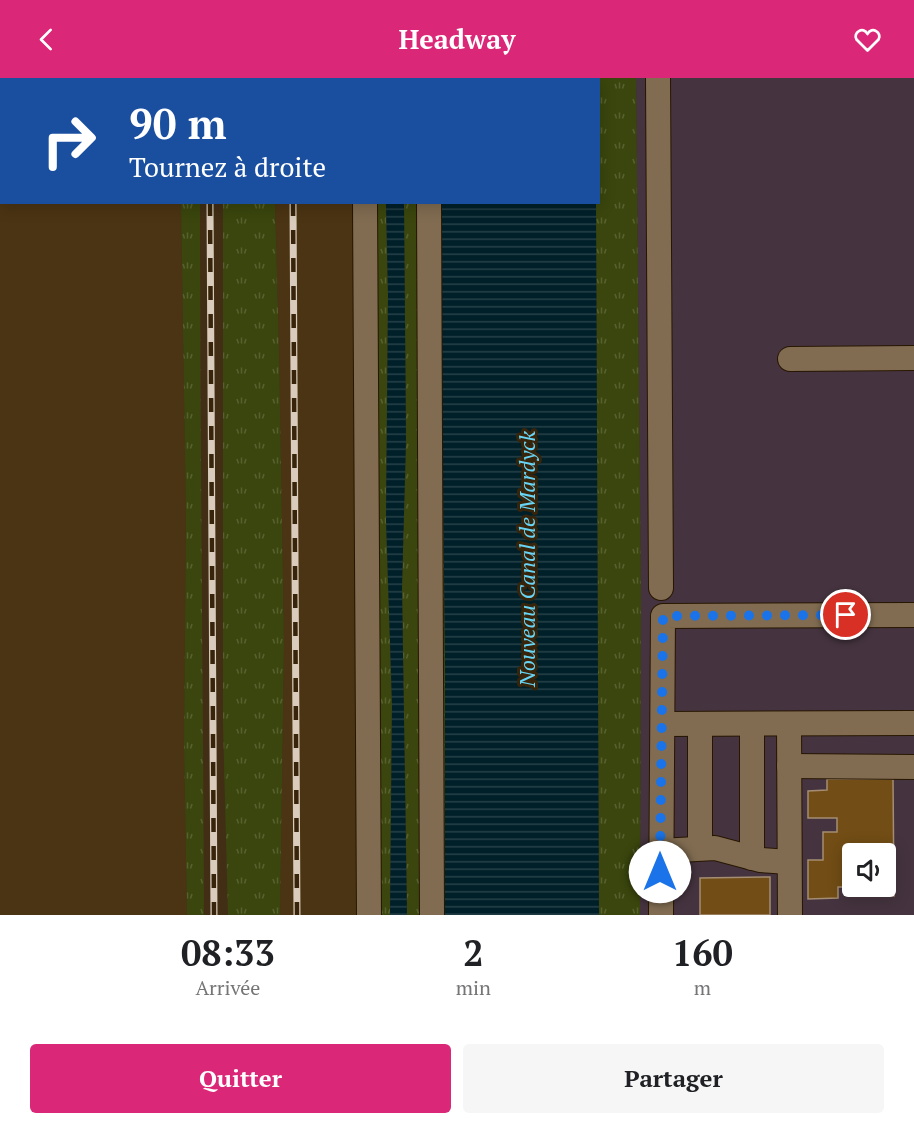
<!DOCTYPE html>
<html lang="fr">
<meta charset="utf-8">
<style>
:root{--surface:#fff;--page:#f6f6f6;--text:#202124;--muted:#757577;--accent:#db2777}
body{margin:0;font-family:"PT Serif",serif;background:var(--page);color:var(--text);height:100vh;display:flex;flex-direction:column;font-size:22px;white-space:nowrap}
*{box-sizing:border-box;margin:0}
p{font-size:20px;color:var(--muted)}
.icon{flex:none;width:33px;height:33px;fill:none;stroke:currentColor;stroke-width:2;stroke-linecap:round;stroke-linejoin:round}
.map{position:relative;height:837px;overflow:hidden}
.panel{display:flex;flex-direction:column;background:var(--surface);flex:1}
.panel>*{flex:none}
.guide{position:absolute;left:0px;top:0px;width:600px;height:126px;box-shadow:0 3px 15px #0003;background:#1a4fa0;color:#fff;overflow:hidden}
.tools{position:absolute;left:842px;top:765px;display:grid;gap:12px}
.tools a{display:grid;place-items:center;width:54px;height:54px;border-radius:6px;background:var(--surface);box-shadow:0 3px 15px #0003;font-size:30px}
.pin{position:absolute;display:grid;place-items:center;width:51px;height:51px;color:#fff;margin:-26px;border:3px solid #fff;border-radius:50%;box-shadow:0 2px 6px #0007}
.me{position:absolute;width:66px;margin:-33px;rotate:0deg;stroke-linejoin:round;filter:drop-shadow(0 0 4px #0008)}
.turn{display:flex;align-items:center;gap:21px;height:126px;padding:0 30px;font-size:27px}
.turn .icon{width:78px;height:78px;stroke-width:2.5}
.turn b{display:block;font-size:42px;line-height:51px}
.eta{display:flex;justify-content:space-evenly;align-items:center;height:102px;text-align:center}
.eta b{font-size:36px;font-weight:800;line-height:42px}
.action{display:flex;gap:12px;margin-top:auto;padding:12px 30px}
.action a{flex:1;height:69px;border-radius:6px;background:var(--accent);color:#fff;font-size:24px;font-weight:800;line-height:69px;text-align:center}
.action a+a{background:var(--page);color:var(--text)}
header{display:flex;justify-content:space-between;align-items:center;height:78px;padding:0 30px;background:var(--accent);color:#fff;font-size:27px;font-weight:800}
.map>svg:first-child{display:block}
.built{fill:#4b3413}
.industrial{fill:#45343f;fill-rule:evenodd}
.grass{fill:url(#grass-tufts)}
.water{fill:url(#water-rules)}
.building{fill:#724d15;stroke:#a48d72;stroke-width:1.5;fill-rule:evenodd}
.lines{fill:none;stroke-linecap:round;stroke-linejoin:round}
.minor-casing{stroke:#271600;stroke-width:26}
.minor{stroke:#816c51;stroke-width:24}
.rail-casing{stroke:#d9ccbc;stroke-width:7}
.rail{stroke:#37240a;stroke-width:4.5;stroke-dasharray:14;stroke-linecap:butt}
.route{stroke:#1a73e8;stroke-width:10;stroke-dasharray:0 18}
.labels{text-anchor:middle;stroke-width:6;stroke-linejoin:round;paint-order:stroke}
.water-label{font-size:22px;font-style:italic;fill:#68d5f6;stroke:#37240a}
</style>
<header><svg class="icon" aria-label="back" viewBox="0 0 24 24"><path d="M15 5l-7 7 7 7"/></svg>Headway<svg class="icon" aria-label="heart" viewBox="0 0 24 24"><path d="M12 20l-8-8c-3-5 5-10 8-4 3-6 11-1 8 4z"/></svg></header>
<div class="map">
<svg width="914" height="837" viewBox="0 0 914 837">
<defs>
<pattern id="grass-tufts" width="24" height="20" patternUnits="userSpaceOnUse" patternTransform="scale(1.5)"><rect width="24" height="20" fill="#3a460d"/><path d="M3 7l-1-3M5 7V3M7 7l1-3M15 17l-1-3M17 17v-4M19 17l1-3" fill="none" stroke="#576130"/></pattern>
<pattern id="water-rules" width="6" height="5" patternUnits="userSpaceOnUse" patternTransform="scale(1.5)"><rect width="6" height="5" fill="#002029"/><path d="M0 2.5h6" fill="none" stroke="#264047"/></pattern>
</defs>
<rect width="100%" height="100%" fill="#412e15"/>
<g class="built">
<path d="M0,0H182L2,2V124L181,125L186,440L184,665L187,837H0Z"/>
<path d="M275,125H373L374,837H280L284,565L279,272Z"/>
</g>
<path class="industrial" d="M636,0H914V837H640L641,522ZM852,776H885V808H852Z"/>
<g class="grass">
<path d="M595,0H636L641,522L640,837H599L596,125L598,124V2Z"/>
<path d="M181,125H200C200,362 203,600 204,837H187L184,665L186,440Z"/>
<path d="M223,125H275L279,272L284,565L280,837H228L223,645Z"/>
<path d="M373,125H386L388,217L386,441L392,626L390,837H374Z"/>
<path d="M404,125H440L445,588V837H407L402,509L406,362Z"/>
</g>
<g class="water">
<path d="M386,125H404L406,362L402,509L407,837H390L392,626L386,441L388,217Z"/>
<path d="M440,125H596L599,837H445V588Z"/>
</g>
<g class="building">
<path d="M827,701H893L894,818H873L872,809H838V820L808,821V782H823V754H837V740H808V713L827,712ZM852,776H885V808H852Z"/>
<path d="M770,799V837H700V800Z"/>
</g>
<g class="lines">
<g class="minor-casing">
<g id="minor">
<path d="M348,0V2"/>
<path d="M428,0V2"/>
<path d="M658,0L661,510"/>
<path d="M365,124L369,837"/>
<path d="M429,124L432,837"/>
<path d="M790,281L914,280"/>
<path d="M663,646L914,645"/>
<path d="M752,646V780"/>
<path d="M789,646L790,837"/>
<path d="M789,688L914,689"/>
<path d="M700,769V646"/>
<path d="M660,773L715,770L760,782L789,784"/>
<path d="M661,837L663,538L914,537"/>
</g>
</g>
<use href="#minor" class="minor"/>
<g class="rail-casing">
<g id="rail">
<path d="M210,0V2"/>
<path d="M287,0V2"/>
<path d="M210,124L214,837"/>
<path d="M293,124L297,837"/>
</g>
</g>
<use href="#rail" class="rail"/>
</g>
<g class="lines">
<path class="route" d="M660,794L663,538L846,537"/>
</g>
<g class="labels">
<g class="water-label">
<text transform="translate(527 481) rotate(-90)" y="8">Nouveau Canal de Mardyck</text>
</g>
</g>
</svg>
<div class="tools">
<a><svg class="icon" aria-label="sound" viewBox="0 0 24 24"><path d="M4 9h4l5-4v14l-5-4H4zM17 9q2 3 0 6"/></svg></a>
</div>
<div class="pin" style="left:846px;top:537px;background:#d93025"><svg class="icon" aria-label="arrive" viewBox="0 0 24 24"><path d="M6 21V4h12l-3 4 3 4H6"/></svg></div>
<svg class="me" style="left:660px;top:794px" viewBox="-20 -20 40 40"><circle r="19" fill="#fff"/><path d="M0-13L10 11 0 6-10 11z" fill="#1a73e8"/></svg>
<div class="guide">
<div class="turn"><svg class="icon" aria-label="right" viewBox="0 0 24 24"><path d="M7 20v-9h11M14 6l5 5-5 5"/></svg><div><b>90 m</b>Tournez à droite</div></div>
</div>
</div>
<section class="panel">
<div class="eta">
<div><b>08:33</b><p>Arrivée</p></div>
<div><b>2</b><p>min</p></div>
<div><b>160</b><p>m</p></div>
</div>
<div class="action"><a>Quitter</a><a>Partager</a></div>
</section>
